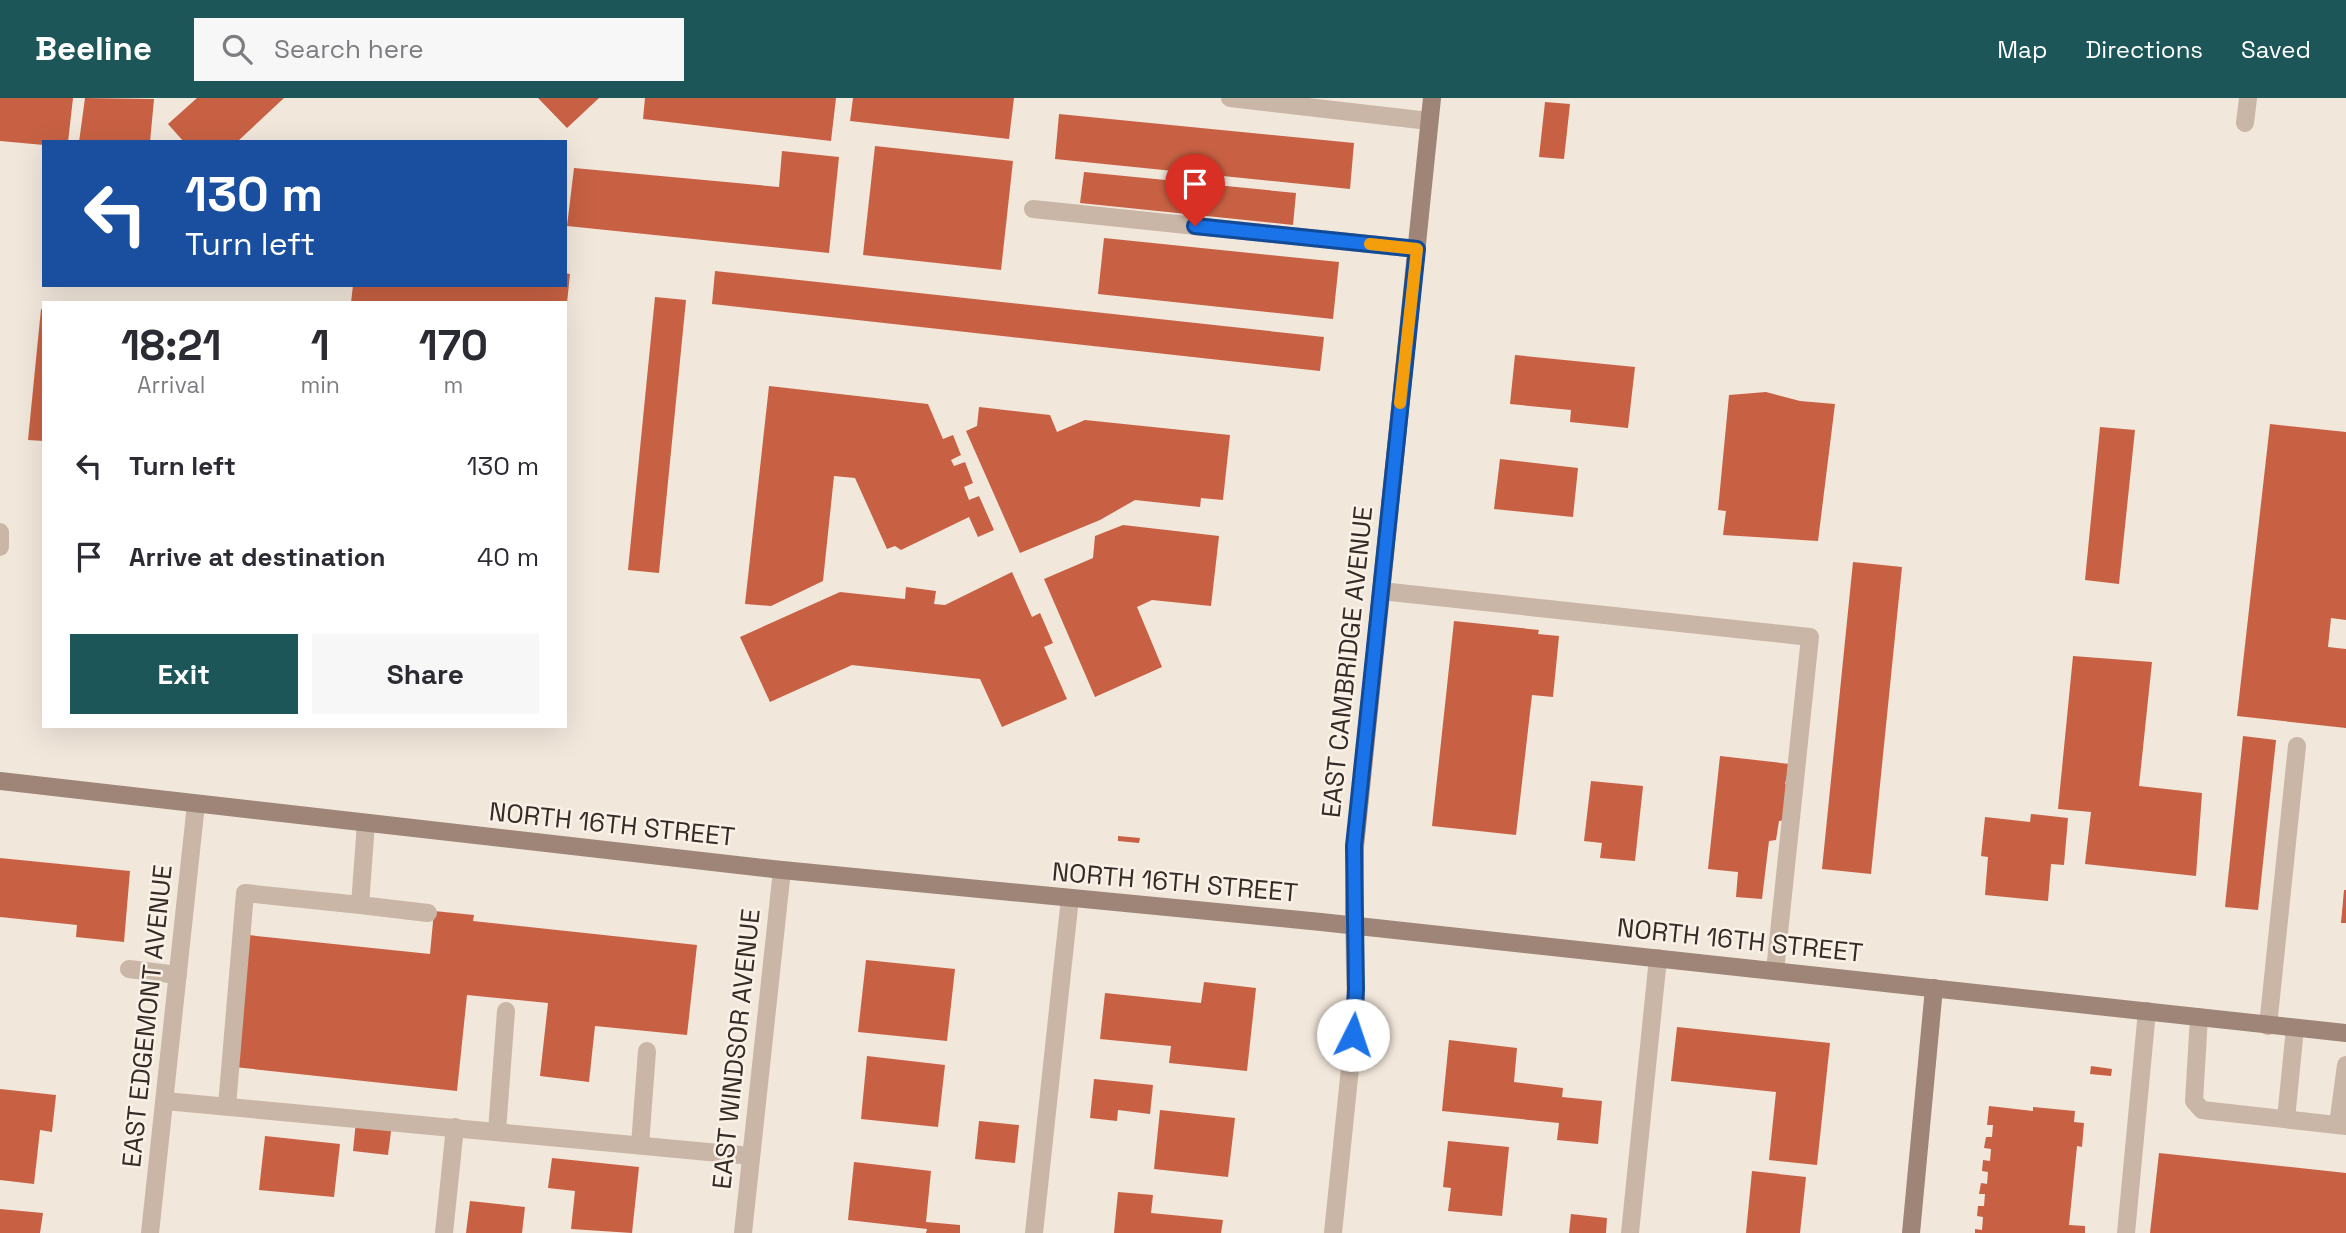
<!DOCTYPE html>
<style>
:root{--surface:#fff;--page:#f7f7f7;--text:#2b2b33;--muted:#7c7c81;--accent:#1c5659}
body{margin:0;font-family:"Space Grotesk",sans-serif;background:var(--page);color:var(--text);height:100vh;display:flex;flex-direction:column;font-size:26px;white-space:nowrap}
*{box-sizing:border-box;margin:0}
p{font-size:23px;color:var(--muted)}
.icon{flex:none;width:38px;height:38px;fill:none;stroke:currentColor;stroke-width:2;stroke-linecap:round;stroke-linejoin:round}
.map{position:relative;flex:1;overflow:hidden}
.panel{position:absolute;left:42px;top:203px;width:525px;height:427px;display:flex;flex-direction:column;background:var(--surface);border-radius:0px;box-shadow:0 7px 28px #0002}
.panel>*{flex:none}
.hud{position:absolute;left:42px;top:42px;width:525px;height:147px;border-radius:0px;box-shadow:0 7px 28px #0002;background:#1a4fa0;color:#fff;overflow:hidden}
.pin{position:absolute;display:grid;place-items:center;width:60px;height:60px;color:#fff;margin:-72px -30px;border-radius:50% 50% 50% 0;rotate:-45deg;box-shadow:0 0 7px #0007}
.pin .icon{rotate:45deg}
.me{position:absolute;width:77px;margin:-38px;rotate:4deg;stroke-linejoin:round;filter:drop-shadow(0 0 5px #0008)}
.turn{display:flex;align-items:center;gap:24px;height:147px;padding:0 28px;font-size:32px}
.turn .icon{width:91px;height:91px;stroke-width:2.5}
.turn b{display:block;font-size:49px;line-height:60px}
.eta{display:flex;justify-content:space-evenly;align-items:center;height:119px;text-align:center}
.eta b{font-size:42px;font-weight:800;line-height:49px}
.primary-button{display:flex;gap:14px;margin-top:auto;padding:14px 28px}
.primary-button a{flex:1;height:80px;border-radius:0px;background:var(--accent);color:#fff;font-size:28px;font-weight:800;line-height:80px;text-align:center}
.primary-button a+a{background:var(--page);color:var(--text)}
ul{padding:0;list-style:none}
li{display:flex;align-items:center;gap:21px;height:91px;padding:0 28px}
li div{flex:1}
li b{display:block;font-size:26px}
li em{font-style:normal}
header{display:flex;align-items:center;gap:42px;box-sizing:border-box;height:98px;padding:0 35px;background:var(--accent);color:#fff}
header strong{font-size:33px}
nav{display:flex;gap:38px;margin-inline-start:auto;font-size:24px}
.search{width:490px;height:63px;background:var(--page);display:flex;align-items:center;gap:18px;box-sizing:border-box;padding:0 24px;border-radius:0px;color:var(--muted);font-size:26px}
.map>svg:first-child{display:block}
.building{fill:#c86143}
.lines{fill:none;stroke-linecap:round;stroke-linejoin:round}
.lane{stroke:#cab6a6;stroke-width:18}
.street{stroke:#cab6a6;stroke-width:18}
.secondary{stroke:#9e8578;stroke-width:18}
.route-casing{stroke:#114b97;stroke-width:18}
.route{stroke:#1a73e8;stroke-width:12}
.slow{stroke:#f59e0b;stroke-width:12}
.labels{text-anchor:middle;stroke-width:5;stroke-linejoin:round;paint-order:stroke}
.street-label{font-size:26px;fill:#362c27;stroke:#faf1e7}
</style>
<header>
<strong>Beeline</strong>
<div class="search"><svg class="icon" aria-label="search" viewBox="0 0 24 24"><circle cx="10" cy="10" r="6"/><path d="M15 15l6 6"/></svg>Search here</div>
<nav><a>Map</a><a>Directions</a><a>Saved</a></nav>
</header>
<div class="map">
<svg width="2346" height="1135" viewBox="0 0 2346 1135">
<rect width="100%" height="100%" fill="#f2e7db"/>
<g class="building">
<path d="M0,0H73L68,44H44V47L0,43Z"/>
<path d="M85,0L154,1L150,44H79Z"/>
<path d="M197,0H284L237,44H184L168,26Z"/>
<path d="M538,0H599L567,30Z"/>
<path d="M645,0H836L831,43L643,21Z"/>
<path d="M853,0H1014L1009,41L850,23Z"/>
<path d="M1545,4L1570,6L1564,61L1539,59Z"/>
<path d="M1059,16L1354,45L1350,91L1055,61Z"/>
<path d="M875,48L1013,63L1001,172L863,157Z"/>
<path d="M782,53L839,59L829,155L567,128L574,70L779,89Z"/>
<path d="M1084,74L1296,95L1293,127L1080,105Z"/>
<path d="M1104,140L1339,164L1333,221L1098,196Z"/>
<path d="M715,173L1324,239L1320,273L712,206Z"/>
<path d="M565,175L570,176L567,205H351L353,187H565Z"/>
<path d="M655,199L686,202L659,475L628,472Z"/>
<path d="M41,211L44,212V343L28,342Z"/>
<path d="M1515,257L1635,269L1628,330L1570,324L1571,312L1510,306Z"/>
<path d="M769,288L928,306L943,341L953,337L961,357L951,362L954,368L965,364L973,385L964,389L969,402L979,398L994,432L978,439L969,419L901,452L895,448L887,451L855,380L834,378L823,483L771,508L745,506Z"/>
<path d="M1766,294L1800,303L1835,306L1818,443L1723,437L1726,413L1718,412L1729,297Z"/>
<path d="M979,309L1050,317L1057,334L1085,322L1230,337L1223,402L1201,400L1200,409L1135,402L1100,422L1020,455L966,333L977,328Z"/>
<path d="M2270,326L2346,334V522L2331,520L2328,549L2346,551V630L2237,618Z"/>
<path d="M2100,329L2135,332L2119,486L2085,482Z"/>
<path d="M1500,361L1578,370L1573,419L1494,411Z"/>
<path d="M1123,427L1219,438L1211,508L1152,502L1137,509L1162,569L1095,599L1044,481L1093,460L1095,438Z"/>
<path d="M1853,464L1902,469L1871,776L1822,771Z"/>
<path d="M1012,474L1032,519L1040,515L1053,545L1044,549L1067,601L1002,629L980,581L852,567L770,604L740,539L840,494L905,501L906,489L936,493L934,506L945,507Z"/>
<path d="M1454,523L1539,532L1538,536L1559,538L1553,599L1532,597L1516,737L1432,728Z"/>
<path d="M2073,558L2152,564L2139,688L2202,695L2196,778L2085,766L2091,714L2058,711Z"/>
<path d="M2243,638L2276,642L2258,812L2225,809Z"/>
<path d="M1720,658L1790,666L1785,686L1788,687L1785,722L1779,723L1776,742L1769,743L1762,801L1736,799L1738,774L1708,771Z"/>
<path d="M1591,683L1643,688L1635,763L1600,760L1602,745L1584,743Z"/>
<path d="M2031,716L2068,720L2064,767L2051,766L2048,803L1985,797L1988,759L1981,758L1985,719L2030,724Z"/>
<path d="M1118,738L1140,740L1139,745L1118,743Z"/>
<path d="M0,760L130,773L124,844L76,839L77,827L0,819Z"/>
<path d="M2344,792H2346V825H2341Z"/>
<path d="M434,813L474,817L473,823L697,847L687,937L595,928L589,984L540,978L548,905L467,897L457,993L234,969L248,837L430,856Z"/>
<path d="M866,862L955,871L947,943L858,934Z"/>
<path d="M1204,884L1256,890L1247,973L1169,965L1171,948L1100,941L1105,895L1201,905Z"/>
<path d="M1677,929L1830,945L1817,1067L1769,1062L1776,994L1671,983Z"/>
<path d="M1449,942L1517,950L1514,984L1563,990L1562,999L1602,1003L1598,1046L1557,1042L1559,1025L1442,1013Z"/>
<path d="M867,958L945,967L938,1029L861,1021Z"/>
<path d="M2091,968L2112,971L2111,978L2090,976Z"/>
<path d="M1094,981L1153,987L1150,1016L1118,1012L1117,1023L1090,1020Z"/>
<path d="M0,991L56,997L52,1034L40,1032L34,1086L0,1082Z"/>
<path d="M1989,1008L2033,1013V1009L2075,1013L2074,1024L2084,1025L2082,1049L2077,1048L2069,1127L2085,1128V1135H1975V1131L1982,1132L1983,1119L1977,1118L1978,1108H1984L1985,1096H1979L1981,1085L1987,1086L1988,1074L1982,1073L1983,1062L1990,1063L1991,1051L1984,1050L1986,1039H1992L1993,1027H1987Z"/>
<path d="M1160,1012L1235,1020L1228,1079L1154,1071Z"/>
<path d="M356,1023L392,1026L388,1057L353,1053Z"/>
<path d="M979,1023L1019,1027L1015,1065L975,1061Z"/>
<path d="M265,1038L340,1046L334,1099L259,1092Z"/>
<path d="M1448,1043L1509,1049L1502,1118L1448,1113L1451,1090L1443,1089Z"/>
<path d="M2159,1055L2346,1075V1135H2150Z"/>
<path d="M552,1060L639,1069L632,1135L571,1131L575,1093L548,1090Z"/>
<path d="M854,1064L931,1073L926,1124L960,1127V1135H926L927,1131L848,1122Z"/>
<path d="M1752,1073L1806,1079L1800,1135H1746Z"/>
<path d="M1118,1094L1153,1097L1151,1115L1223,1122L1221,1135H1114Z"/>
<path d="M470,1103L525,1109L522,1135H466Z"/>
<path d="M0,1111L43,1115L40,1135H0Z"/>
<path d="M1571,1116L1607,1120L1606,1135H1569Z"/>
</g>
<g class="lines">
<g class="lane">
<path d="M1230,0L1429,23"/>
<path d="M2245,25L2248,0"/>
<path d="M1033,111L1417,151"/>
<path d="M0,434V449"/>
<path d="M1381,493L1810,539L1775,873"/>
<path d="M366,725L360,807L428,815"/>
<path d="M129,871L178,877"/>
<path d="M2199,919L2194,1003L2202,1012L2346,1028"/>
<path d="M2268,928L2297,648"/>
<path d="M165,1003L751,1058"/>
<path d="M227,1008L245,795L360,807"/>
<path d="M2286,1021L2295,930"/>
<path d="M2338,1027L2346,967"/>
<path d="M497,1033L506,913"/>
<path d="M640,1047L647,953"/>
<path d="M444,1135L455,1029"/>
<path d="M1034,1135L1070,800"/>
<path d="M1630,1135L1658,860"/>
<path d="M2126,1135L2147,913"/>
</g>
<g class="street">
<path d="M150,1135L196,706"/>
<path d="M743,1135L782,772"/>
<path d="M1333,1135L1356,912L1354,827"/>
</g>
<g class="secondary">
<path d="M0,683L782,772L1321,824L2346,935"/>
<path d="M1354,827L1355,748L1432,0"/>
<path d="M1911,1135L1934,890"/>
</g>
</g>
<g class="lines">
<g class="route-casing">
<path id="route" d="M1195,128L1417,151L1354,748L1356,892L1353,937"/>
</g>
<use href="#route" class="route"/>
<path class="slow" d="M1370,146L1417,151L1400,305"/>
</g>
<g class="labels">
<g class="street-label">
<text transform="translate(1347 564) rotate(-84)" y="9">EAST CAMBRIDGE AVENUE</text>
<text transform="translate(612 726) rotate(6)" y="9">NORTH 16TH STREET</text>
<text transform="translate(1175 784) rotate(5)" y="9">NORTH 16TH STREET</text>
<text transform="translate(1740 842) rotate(6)" y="9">NORTH 16TH STREET</text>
<text transform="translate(147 918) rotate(-84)" y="9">EAST EDGEMONT AVENUE</text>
<text transform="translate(736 951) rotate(-84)" y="9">EAST WINDSOR AVENUE</text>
</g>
</g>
</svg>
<div class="pin" style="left:1195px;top:128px;background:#d93025"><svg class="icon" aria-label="arrive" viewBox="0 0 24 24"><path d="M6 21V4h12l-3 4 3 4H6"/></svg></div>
<svg class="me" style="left:1353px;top:937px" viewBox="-20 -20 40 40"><circle r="19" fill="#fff"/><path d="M0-13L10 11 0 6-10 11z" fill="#1a73e8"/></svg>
<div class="hud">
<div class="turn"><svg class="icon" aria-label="left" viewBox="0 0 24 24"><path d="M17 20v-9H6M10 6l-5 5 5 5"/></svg><div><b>130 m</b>Turn left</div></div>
</div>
<section class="panel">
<div class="eta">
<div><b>18:21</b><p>Arrival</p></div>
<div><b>1</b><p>min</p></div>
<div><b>170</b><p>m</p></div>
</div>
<ul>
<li><svg class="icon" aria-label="left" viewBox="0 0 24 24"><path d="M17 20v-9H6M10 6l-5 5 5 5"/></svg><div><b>Turn left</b></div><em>130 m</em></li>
<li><svg class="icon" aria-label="arrive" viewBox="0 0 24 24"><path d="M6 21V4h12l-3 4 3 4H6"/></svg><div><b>Arrive at destination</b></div><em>40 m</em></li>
</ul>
<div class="primary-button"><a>Exit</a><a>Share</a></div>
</section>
</div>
